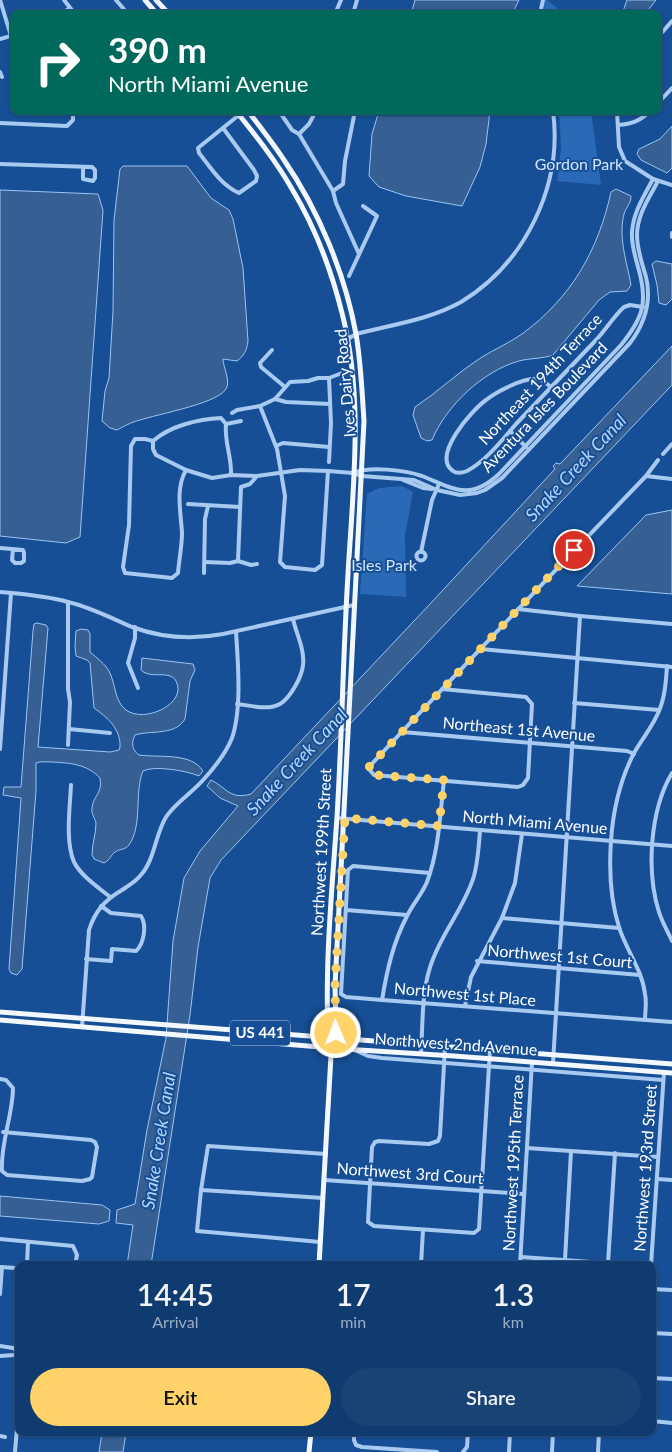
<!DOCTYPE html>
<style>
:root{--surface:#103b70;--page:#194275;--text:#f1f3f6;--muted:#9cadc3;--line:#305583;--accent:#ffd369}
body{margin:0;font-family:Lato,sans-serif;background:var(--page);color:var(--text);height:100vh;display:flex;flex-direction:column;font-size:19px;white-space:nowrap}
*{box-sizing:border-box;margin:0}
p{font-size:16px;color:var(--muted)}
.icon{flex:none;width:28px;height:28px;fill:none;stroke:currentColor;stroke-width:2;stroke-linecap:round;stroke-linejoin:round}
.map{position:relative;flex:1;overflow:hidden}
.details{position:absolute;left:15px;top:1261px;width:641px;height:175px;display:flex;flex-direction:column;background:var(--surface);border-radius:10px;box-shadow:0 1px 4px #0004,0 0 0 1px var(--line)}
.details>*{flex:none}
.banner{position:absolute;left:10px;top:10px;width:652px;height:105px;border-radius:10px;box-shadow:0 1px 4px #0004,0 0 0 1px var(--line);background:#00695c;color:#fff;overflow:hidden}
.pin{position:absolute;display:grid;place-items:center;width:42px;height:42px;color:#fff;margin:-21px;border:2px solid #fff;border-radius:50%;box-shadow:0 1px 5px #0007}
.me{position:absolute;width:55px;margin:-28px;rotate:359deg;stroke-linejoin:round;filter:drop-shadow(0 0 4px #0008)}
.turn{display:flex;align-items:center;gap:18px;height:105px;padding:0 15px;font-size:22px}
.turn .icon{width:65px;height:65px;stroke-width:2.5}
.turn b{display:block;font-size:35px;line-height:42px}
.eta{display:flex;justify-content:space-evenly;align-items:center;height:85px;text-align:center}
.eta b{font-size:30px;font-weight:600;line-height:35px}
.cta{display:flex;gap:10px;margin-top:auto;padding:10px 15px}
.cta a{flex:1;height:58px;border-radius:30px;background:var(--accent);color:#111;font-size:20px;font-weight:600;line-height:58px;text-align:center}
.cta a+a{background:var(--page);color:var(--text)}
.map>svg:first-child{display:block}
.green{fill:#2a69b5}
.water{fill:#365f93;stroke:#9bc5f4}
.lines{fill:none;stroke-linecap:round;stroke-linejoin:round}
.minor{stroke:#a8caf1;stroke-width:4}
.major{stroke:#f3f8ff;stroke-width:5}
.route{stroke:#ffd369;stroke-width:9;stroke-dasharray:0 16.2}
.labels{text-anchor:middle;stroke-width:4;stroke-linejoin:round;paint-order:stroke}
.shield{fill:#164f96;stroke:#b9cae0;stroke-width:1}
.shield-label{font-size:15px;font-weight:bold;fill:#fff}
.park-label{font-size:16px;fill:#d0e4fc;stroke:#164f96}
.street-label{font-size:16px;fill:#fff;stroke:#164f96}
.water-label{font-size:18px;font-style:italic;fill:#b5d4f8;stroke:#164f96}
</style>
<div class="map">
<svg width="672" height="1452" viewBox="0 0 672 1452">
<rect width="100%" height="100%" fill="#164f96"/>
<g class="green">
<path d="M545,0H547L565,14H543Z"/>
<path d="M559,111H591L601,185L557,181L561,148Z"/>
<path d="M402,486L413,492L405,535L406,597L360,594L367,494L379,488Z"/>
</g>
<g class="water">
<path d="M415,0H519L512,14H411Z"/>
<path d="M627,0H656L645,14H622Z"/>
<path d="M379,111H490L486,144L480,167L462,206L406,196L379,187L369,176L372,134Z"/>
<path d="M672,126V168L667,173L641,160L637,154L639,149L660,139Z"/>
<path d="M123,166H187L211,198L229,210L233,219L243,268L248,341C247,350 244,356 237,361L223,359C223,367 231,381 226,389C216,405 150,415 131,423C126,425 121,428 117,430L110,428L102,421L105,391L109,378L113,311L114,220L120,169Z"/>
<path d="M616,189L631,196C631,204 626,207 624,214C618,238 627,262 631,285L627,291L610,292L599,300L553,355C542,359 530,358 519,361C483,371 446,406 432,440L427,441L421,438L413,415L415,407C438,392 458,372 482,357C495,349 509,343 522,334C571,298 598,251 611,192Z"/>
<path d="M0,190L98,194L103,210L80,537L66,543L0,536Z"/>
<path d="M656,261L672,264V299L666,305L659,303L657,285L652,264Z"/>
<path d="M672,346V385L221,860L210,878L198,947L190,1015L151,1265H127L133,1225L116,1223L117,1210L135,1204L147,1130L166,1038L173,941L184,878L200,851L238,806L220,798L207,786L211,780C227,788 230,800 251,794L430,604L555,469L553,466L556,463L560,464Z"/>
<path d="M672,510V594L577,586L646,515Z"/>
<path d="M37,623L46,625L48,628L38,747L110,752L119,750L120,747C121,729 107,717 94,708L90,663L87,660L76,656L75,646L76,631L81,629L88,630L90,634V652C97,658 105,664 109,671C116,684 114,701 126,710C145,724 188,703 176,681C169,669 151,680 141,670L142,658L193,664L195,670L190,681L185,719C175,736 151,730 135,735C131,743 132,750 139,755C160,758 191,752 203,771L199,776C188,771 154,765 143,771C134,792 143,825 129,845C125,850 119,849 115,852C110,856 111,859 104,863L94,859L92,855C92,844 96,834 96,823C95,818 91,814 92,808C93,796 103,793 100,778C87,764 70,763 52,762C46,762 41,761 36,763V791L22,969L17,975L11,973L9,969L21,798L3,795L4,787H21L33,631L34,624Z"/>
<path d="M0,1196L102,1205L110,1210L109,1221L99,1224L0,1216Z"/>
<path d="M102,1433H126L123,1452H99Z"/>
</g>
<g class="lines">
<g class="minor">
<path d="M0,0L11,36"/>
<path d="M64,0L75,14"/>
<path d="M116,0L128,14"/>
<path d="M61,14L70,8"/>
<path d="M335,14L341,0"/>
<path d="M353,14L357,0"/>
<path d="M540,14L543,0"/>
<path d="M659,36L672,21"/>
<path d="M0,39L14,35"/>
<path d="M0,72L2,77"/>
<path d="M659,102L672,88"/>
<path d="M279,111L292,130L299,134L333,191L336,203L359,254"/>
<path d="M617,111L619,147L625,161L653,179L672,185"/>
<path d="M0,123L67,126L73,120V111"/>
<path d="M618,125C632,124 640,121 650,111"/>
<path d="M223,128L254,170L257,176L256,181L239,193C221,185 211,168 199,153L198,148L239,115"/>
<path d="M299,134L309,124L316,111"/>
<path d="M0,164L92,167L95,170V178L93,181L83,179V167"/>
<path d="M333,191L343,184L345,161L355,111"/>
<path d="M672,233V237"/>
<path d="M349,276L377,216L363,206"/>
<path d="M348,339L356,334C390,325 429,320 461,302C525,263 563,186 553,111"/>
<path d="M272,350L260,363L261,367L285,387"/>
<path d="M329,378L331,423L329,462"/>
<path d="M551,387C547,384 543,380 538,379C524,377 496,392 486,400C472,410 431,456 453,471C457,474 462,473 467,471C486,461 502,440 516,424C543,396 570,367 597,339C606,329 615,315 624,307L630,305L643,307"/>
<path d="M275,399L290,382L308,381L318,378H329L342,373L352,372"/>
<path d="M260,406L277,449L285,496L280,562L285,567L315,570L322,565L328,471"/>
<path d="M232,413L237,410L260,406L275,399L286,402L330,404"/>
<path d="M226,424C224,442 232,457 231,475"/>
<path d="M226,424L241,421"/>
<path d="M510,431L526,447"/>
<path d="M153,441V449L156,455L186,470L212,478L231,475L257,476L300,470L328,471L353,473L362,476L414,480L437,490L460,495L477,493L485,490L502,478L630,343C645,323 652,302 646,277C642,263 637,250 637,235C637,215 649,198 658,181"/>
<path d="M153,441L145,439H135L131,446L129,525L123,567L125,573L172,578L178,573C179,560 182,546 182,533C181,513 175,489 186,470"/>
<path d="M153,441C170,426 198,419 221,418L226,424"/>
<path d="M276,446L283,443L329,447"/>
<path d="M663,454L672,444"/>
<path d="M353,473C369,466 405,470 422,476C453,488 469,502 499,474L621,345C644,317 648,301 638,267C635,255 631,244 632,232C633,213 644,196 653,179"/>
<path d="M646,476L672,479"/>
<path d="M403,480L423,488L432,489"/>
<path d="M188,504L240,507"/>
<path d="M0,548L23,550L24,553V561L21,563H15L12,560L13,549"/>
<circle cx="421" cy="556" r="4.5"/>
<path d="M421,552L432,500L439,484"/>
<path d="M238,561L241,487L250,484L257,476"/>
<path d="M205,562L230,563L238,561L251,565L257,564"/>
<path d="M204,573L205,519L208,506"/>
<path d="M0,592C22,594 47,596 68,602C90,607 111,618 132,627C162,638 192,640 223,634L354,605"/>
<path d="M518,609L580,616L672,624"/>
<path d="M135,627V638L128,663L138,688"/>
<path d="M481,649L672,667"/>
<path d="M442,689L526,697L532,704L528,778L523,785L518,787L374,775L368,768C460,669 553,573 646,476L658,460"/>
<path d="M574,703L659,710"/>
<path d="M237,704C249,705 268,711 280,704C290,698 302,677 303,665C305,650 296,633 293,619"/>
<path d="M69,729L110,733"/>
<path d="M402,732L627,751L634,754"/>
<path d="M68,745L70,702L68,689V602"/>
<path d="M0,749L11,593"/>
<path d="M672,773C650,810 646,871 659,912C662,922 668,932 672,941"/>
<path d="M71,785C70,807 65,841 74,862C81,876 98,887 110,897"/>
<path d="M337,818L672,846"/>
<path d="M430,873L353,866L348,870L341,994L346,997L382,1000L672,1022"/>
<path d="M346,910L407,915"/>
<path d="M502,918L619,928"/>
<path d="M86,959L111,961L112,949L136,951C144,944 147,925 141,916L111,913L101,906"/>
<path d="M477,961L640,975"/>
<path d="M382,1000C387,970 393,943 407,916C413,904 422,894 427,882C439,850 440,815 444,780"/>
<path d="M465,1006L471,977L502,918L515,883L522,834"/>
<path d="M645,1020C645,1012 647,1002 645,994C642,969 626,950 619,927C610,899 609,869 611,841C613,811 620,780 634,753C642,739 653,726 659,711C665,697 666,681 667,666"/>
<path d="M82,1027L89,930C95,911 105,900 122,890C128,886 135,882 140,876C155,860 155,835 166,817C176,802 192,793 204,779C214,768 226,753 232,738C242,709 238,662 236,632"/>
<path d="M445,1047L440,1136L438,1141L429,1144L379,1141L375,1142L372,1147L368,1222L374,1226L474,1233L479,1229L490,1050"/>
<path d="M357,1051L368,1056L382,1058L663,1080"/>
<path d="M421,1054C423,1023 421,988 433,959C444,930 465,906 474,876C478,861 479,845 480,830"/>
<path d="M553,1063L580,616"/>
<path d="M0,1079L6,1080L13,1088C13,1114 0,1145 2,1171L7,1175L82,1181L90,1179L92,1177L97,1147L95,1142L91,1140L3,1132"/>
<path d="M527,1148L658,1157"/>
<path d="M657,1179L672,1180"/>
<path d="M324,1180L523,1194"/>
<path d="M201,1190L323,1198"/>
<path d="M0,1239L73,1246L77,1255L75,1265"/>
<path d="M320,1242L197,1231L201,1190L208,1146L326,1154"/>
<path d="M521,1257L633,1265"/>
<path d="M565,1260L571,1151"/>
<path d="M608,1263L615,1153"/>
<path d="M27,1265L28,1242"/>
<path d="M421,1265L423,1230"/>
<path d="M520,1265L532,1062"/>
<path d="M651,1265L664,1072"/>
<path d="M0,1267L16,1268"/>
<path d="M652,1289L672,1290"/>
<path d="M0,1294L2,1267"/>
<path d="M652,1333L672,1334"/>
<path d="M0,1346L13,1348L19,1352"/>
<path d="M0,1356L14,1355L19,1352"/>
<path d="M652,1378L672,1379"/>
<path d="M652,1421L672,1423"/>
<path d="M354,1432V1440L356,1445L362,1447L437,1452"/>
<path d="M0,1436L5,1437"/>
<path d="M15,1452L19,1404"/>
<path d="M463,1452L467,1447L468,1432"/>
<path d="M509,1452L510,1432"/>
<path d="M552,1452L553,1432"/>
<path d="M598,1452L599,1432"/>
</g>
<g class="major">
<path d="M145,0L157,14"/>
<path d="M156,0L169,14"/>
<path d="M236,111C256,136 276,161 292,189C315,227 331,269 342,313C364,398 353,487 348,574C343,655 342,736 337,817C332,889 325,961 328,1032L332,1038"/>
<path d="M248,111C260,127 273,143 284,160C319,211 345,274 356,334C361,363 362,392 364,421L335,986L336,1033L332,1038L319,1265"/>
<path d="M0,1012L672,1064"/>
<path d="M0,1020L344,1049L454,1056L672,1073"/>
<path d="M309,1452L311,1432"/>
</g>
</g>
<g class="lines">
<path class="route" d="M336,1033L335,986L345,818L439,826L444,780L374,775L368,768L574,550"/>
</g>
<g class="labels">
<rect class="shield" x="230" y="1020.5" width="60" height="25" rx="4"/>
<g class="shield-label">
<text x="260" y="1038">US 441</text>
</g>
<g class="park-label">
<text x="579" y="170">Gordon Park</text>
<text x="384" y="571">Isles Park</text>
</g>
<g class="street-label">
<text transform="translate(540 379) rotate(-47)" y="6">Northeast 194th Terrace</text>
<text transform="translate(345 383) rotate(-95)" y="6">Ives Dairy Road</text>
<text transform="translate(544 407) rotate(-46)" y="6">Aventura Isles Boulevard</text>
<text transform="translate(519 729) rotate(5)" y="6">Northeast 1st Avenue</text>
<text transform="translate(535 822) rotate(5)" y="6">North Miami Avenue</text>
<text transform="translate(321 852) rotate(-87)" y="6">Northwest 199th Street</text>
<text transform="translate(560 956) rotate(5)" y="6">Northwest 1st Court</text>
<text transform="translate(465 994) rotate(5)" y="6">Northwest 1st Place</text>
<text transform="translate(456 1044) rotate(4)" y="6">Northwest 2nd Avenue</text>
<text transform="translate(513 1163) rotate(-87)" y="6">Northwest 195th Terrace</text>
<text transform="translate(645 1168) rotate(-86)" y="6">Northwest 193rd Street</text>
<text transform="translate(410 1173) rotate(4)" y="6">Northwest 3rd Court</text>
</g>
<g class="water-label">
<text transform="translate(576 468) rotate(-47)" y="6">Snake Creek Canal</text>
<text transform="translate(297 762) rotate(-47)" y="6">Snake Creek Canal</text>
<text transform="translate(159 1141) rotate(-81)" y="6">Snake Creek Canal</text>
</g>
</g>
</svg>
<div class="pin" style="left:574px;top:550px;background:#d93025"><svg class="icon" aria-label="arrive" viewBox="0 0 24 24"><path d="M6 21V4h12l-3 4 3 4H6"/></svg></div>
<svg class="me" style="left:336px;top:1033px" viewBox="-20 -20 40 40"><circle r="17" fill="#ffd369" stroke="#fff" stroke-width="3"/><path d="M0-11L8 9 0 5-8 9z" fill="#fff"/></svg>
<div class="banner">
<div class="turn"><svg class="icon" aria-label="right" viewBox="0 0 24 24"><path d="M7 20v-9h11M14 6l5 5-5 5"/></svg><div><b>390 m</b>North Miami Avenue</div></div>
</div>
<section class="details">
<div class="eta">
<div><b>14:45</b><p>Arrival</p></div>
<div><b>17</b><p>min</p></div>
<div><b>1.3</b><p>km</p></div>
</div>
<div class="cta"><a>Exit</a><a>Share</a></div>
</section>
</div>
